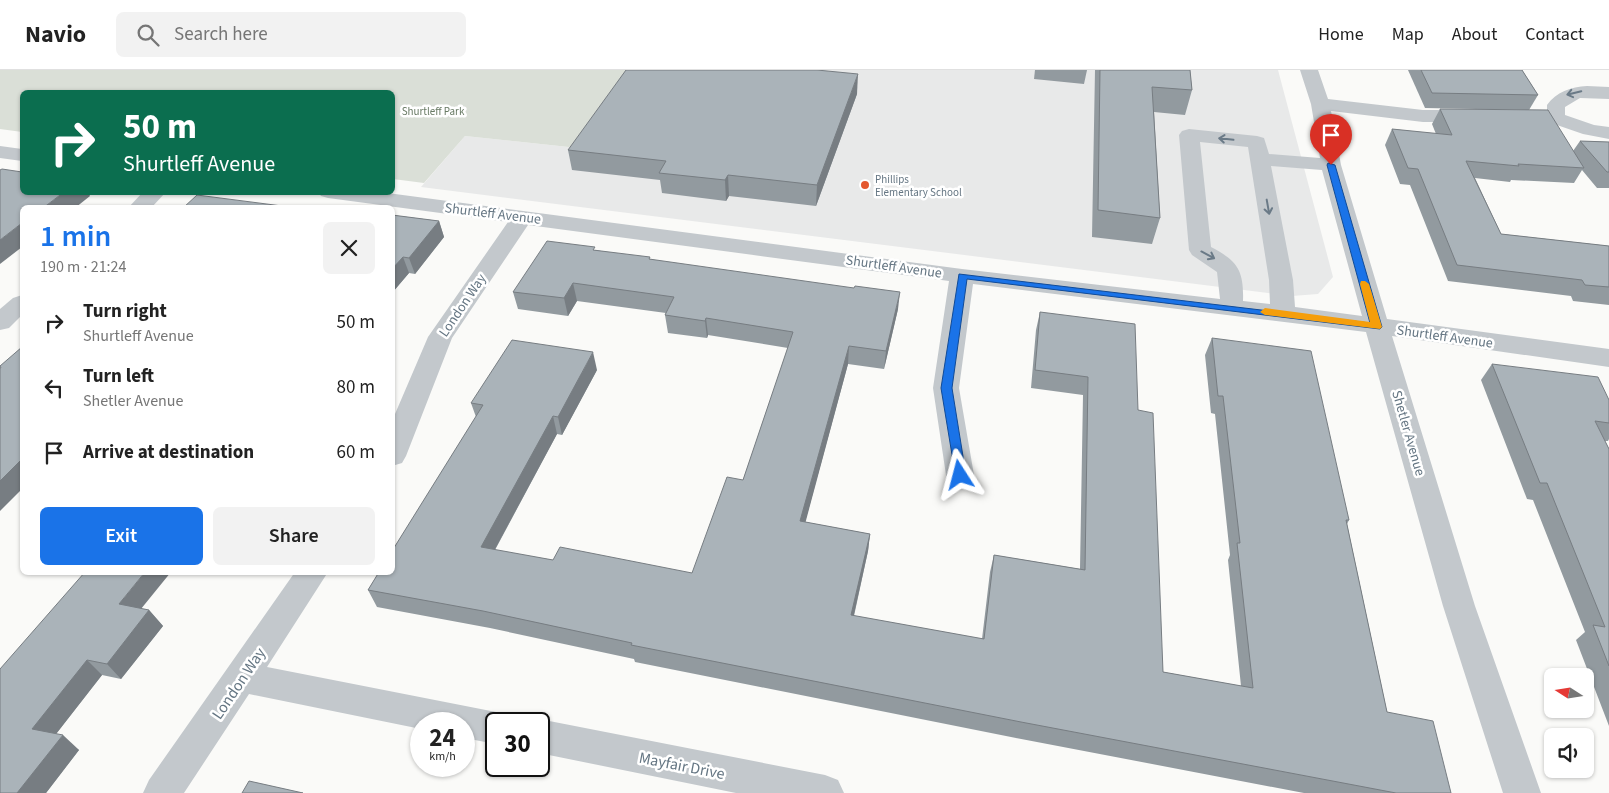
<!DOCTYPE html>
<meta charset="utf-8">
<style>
:root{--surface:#fff;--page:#f2f2f2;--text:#222;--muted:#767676;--line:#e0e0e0;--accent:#1a73e8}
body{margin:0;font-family:"Source Sans 3",sans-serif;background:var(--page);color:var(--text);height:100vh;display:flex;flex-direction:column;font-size:19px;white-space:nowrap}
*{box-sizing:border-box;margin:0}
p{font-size:16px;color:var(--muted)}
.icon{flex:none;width:28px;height:28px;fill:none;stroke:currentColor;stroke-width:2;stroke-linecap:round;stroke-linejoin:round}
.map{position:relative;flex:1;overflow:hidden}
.panel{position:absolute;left:20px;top:135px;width:375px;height:370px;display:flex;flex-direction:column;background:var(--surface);border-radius:8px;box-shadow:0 1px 4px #0004}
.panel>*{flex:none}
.banner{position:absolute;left:20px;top:20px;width:375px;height:105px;border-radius:8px;box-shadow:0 1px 4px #0004;background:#0b6e4f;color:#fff;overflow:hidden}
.needle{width:32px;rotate:282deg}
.controls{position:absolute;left:1544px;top:598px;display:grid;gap:10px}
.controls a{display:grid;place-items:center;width:50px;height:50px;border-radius:8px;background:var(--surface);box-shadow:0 1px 4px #0004;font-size:25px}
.speed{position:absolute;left:410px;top:642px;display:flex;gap:10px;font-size:25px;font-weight:700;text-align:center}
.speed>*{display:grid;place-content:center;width:65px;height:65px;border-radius:50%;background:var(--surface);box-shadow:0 1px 4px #0004;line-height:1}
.speed small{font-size:12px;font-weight:400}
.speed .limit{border:2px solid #111;border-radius:8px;background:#fff;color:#111}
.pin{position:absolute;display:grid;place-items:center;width:42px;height:42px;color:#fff;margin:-51px -21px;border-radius:50% 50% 50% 0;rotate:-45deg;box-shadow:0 0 5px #0007}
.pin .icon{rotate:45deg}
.me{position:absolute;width:55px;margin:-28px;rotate:351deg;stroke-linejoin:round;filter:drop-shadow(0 0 4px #0008)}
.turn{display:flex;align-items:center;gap:18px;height:105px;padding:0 20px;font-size:22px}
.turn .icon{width:65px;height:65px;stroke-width:2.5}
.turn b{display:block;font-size:35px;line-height:42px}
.round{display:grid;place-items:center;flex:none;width:52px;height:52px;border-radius:8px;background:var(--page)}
.head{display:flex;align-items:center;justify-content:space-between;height:85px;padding:0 20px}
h1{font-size:30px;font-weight:600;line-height:38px;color:var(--accent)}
.primary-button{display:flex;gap:10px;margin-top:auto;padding:10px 20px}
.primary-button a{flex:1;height:58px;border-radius:8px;background:var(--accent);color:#fff;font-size:20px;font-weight:600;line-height:58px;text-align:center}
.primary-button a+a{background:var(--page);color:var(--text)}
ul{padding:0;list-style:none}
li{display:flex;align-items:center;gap:15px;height:65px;padding:0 20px}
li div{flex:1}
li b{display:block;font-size:19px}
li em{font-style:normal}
header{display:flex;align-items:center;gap:30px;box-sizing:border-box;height:70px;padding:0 25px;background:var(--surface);border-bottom:1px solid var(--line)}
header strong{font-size:24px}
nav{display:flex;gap:28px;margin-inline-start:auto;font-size:18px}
.search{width:350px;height:45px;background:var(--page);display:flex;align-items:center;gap:12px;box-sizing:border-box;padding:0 18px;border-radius:8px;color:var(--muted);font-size:19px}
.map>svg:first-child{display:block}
.built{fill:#e8e9e9}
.green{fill:#dadfd7}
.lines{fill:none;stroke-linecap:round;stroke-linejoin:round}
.minor{fill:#c3c8cc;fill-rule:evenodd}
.wall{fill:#929a9f}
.shaded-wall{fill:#777d82}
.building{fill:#aab3b9;stroke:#777d82}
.oneway{stroke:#6a7a87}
.route{fill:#1a73e8;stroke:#114b97}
.slow{fill:#f59e0b}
.poi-dot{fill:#e4572e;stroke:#fff;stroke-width:2}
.labels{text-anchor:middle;stroke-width:5;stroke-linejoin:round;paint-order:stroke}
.far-park-label{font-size:11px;fill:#687a64;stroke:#fff}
.far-poi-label{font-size:11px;fill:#657683;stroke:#fff;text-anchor:start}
.street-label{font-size:14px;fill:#657683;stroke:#fff}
.near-street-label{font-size:16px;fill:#657683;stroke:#fff}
</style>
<header>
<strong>Navio</strong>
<div class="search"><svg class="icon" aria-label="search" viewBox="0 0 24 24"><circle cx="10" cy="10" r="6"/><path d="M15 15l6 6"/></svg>Search here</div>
<nav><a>Home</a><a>Map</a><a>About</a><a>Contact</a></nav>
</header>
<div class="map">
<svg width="1609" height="723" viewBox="0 0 1609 723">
<rect width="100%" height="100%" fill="#fafaf8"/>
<path class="built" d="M638,0H1278L1333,207L1318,224L1292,226L421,117L465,66L578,78Z"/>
<path class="green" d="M0,0H638L578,78L465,66L424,113L393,109L392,22H22V62L0,59Z"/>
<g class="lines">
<g class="minor">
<path d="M1300,0H1318L1328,29L1423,40H1472L1479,42L1482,46L1479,50L1472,52H1423L1331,41L1341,95L1387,249L1609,279V297L1392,266L1475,536L1541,723H1503L1443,536L1366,262L973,214L959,318L974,405L970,413L960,416L950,413L946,405L933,318L949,211L528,155L452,268L406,386L402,393L392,396V351L428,267L508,152L328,128L321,126L318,122H380L962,199L1220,229L1217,202L1192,185L1189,180L1179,65L1182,61L1189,59L1257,66L1264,68L1269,84L1320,88L1311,34ZM1200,72L1248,77L1269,210L1270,234L1243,231C1244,201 1238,191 1211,177ZM1271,96L1322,100L1362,246L1295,237L1293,210Z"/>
<path d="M1587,16L1609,17V29L1580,28L1565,37V45L1594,55L1609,57V69L1583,64L1554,54L1508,50L1505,46L1508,42L1515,40L1547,42V35C1556,22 1571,17 1587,16Z"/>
<path d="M0,76L22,79V91L0,88Z"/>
<path d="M143,122H166L151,138H128Z"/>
<path d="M22,225V245L9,258L0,260V239L13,228Z"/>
<path d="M295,502H328L267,597L496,642L509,646L512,654H496V674L464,668V654H421V659L249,624L184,723H143L149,710Z"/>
<path d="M539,649L825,705L838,710L844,723H736L539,683V654H528Z"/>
</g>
</g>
<g class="wall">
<path d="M1035,0H1087L1084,14L1034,9Z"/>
<path d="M1095,0H1190L1192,20L1185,45L1154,42L1160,148L1152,174L1092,167Z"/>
<path d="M1408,0H1522L1538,25L1529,40L1425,38Z"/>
<path d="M857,24L816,136L729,126L726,131L662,123L660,110L572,100L568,80Z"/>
<path d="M1440,39L1573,81L1580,71L1609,72V118H1597L1582,100L1574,113L1511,110L1510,112L1475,108L1501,164L1609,176V235L1573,231L1571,226L1448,211L1410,115L1400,114L1385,75L1392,59L1436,64L1432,54Z"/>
<path d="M392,145L439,151L444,167L415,204L409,203L392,223Z"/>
<path d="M595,180L650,189L898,239L884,299L848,294L805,452L870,464L868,481L854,546L982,569L990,502L994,485L1080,499L1083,325L1031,318L1036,260L1040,242L1138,340L1163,602L1241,616L1228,490L1230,485L1215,344L1211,343L1205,285L1212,268L1349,450L1347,454L1387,642L1451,723H1304L1016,668L635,592L634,589L490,558L377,537L368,520L476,347L471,333L597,300L562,365L557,364L495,480L553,490L692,503L743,410L788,278L708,265L707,268L668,263L665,245L666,243L577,231L568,246L518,239L513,222Z"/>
<path d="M1492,294L1609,330V369L1608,371H1605L1609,379V656L1576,570L1585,562L1533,430L1527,429L1481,310Z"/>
<path d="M85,502L141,539L149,540L163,556L121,609L102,605L56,664L79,680L46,723H0Z"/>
</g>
<g class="shaded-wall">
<path d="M858,4L857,24L816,136L817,115Z"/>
<path d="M728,105L729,126L726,131L725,110Z"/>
<path d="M64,122H88L90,126L75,138H43Z"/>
<path d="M439,151L444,167L415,204L409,188Z"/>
<path d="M22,153V177L0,194V170Z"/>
<path d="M403,187L409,203L392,223V199Z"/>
<path d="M573,213L577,231L568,246L564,228Z"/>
<path d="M900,222L898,239L884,299L886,281Z"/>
<path d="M706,248L708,265L707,268L705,251Z"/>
<path d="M849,276L848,294L801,469L800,451Z"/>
<path d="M593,282L597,300L562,365L558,347Z"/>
<path d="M553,346L557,364L487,494L481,477Z"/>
<path d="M22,389V419L0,441V411Z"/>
<path d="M870,464L868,481L850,562L851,545Z"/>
<path d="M145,502H171L132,550L119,534Z"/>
<path d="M149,540L163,556L121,609L107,594Z"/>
<path d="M87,590L102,605L49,673L32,659Z"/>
<path d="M63,665L79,680L46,723H17Z"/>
</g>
<g class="building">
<path d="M626,0H817L858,4L817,115L728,105L725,110L659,103L666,91L568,80Z"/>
<path d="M1100,0H1190L1192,20L1152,17L1160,148L1098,140Z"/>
<path d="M1421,0H1522L1538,25L1432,23Z"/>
<path d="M1440,39L1548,40L1584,98L1518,94L1519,96L1466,91L1501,164L1609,176V217L1585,215L1582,210L1457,195L1418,99L1408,98L1392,59L1452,65Z"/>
<path d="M1580,71L1609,72V102H1607Z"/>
<path d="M2,99L22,102V122H64L43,138H22V153L0,170V100Z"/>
<path d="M197,125L282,136L281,138H183Z"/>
<path d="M392,145L439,151L409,188L403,187L392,199Z"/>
<path d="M547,171L595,177L593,180L650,187L649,189L854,218L855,216L900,222L886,281L849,276L800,451L870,464L851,545L984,569L994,485L1085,500L1088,307L1035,300L1040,242L1135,254L1138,340L1153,343L1163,602L1253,618L1237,473H1240L1223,326H1218L1212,268L1311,281L1349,450H1346L1387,642L1433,651L1451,723H1396L1021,652L631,575L632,573L483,541L368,520L379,502H392V481L483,335L471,333L512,270L593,282L558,347L553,346L481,477L553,490L560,477L692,503L727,407L743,410L793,262L706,248L705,251L665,245L674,227L573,213L564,228L513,222Z"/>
<path d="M22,277V389L0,411V299L1,297H0V296Z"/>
<path d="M1492,294L1598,307L1609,330V353L1595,351L1609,379V596L1593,555L1605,557L1547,413H1540Z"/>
<path d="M85,502H145L119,534L149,540L107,594L87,590L32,659L63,665L17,723H0V599Z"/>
<path d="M249,711L303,723H242Z"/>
</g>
<defs><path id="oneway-shaft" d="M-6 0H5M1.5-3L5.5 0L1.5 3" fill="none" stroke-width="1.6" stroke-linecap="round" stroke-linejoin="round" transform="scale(1.25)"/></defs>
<g class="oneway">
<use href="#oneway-shaft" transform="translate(1574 23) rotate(166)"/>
<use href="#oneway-shaft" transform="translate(1226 69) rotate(-174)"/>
<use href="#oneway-shaft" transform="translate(1268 137) rotate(80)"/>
<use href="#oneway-shaft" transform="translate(1208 185) rotate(28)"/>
</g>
<path class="route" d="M1328,93L1335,95L1382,257L1380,259L967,209L952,318L966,405L960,410L956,409L941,318L959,204L1370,253L1327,95Z"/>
<path class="slow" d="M1361,211H1365L1369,214L1382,257L1380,259L1265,245L1260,242L1265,238L1370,252L1360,214Z"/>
<circle class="poi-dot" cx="865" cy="115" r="5"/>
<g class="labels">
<g class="far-park-label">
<text x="433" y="45">Shurtleff Park</text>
</g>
<g class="far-poi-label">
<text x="875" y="113">Phillips<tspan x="875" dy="13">Elementary School</tspan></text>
</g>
<g class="street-label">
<text transform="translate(493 143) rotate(7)" y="5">Shurtleff Avenue</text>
<text transform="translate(894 196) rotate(8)" y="5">Shurtleff Avenue</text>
<text transform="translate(462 235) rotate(-56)" y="5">London Way</text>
<text transform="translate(1445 266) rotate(8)" y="5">Shurtleff Avenue</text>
<text transform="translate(1409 363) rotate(74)" y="5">Shetler Avenue</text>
</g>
<g class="near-street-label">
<text transform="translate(238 613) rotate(-56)" y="6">London Way</text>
<text transform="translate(682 695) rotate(11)" y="6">Mayfair Drive</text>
</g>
</g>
</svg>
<div class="controls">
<a><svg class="needle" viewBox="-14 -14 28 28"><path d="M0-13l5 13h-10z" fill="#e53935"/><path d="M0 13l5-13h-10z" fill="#767676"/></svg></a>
<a><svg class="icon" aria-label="sound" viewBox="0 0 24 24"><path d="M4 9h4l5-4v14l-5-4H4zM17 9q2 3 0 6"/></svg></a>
</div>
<div class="speed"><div>24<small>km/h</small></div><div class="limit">30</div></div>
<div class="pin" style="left:1331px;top:95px;background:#d93025"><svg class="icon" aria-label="arrive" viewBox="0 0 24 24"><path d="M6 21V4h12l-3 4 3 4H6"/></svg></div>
<svg class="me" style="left:960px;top:405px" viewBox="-20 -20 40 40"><path d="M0-17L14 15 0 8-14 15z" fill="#1a73e8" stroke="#fff" stroke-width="4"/></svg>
<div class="banner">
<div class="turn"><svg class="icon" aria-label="right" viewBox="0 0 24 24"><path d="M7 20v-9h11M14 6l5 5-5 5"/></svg><div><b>50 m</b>Shurtleff Avenue</div></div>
</div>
<section class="panel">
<div class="head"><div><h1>1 min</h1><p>190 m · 21:24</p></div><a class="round"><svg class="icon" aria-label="close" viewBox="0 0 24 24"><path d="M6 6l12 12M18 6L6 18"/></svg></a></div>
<ul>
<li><svg class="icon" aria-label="right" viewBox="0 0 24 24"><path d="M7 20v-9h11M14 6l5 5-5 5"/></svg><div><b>Turn right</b><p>Shurtleff Avenue</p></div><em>50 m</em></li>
<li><svg class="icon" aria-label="left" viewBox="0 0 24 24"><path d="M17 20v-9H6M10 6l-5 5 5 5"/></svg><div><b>Turn left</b><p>Shetler Avenue</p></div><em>80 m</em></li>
<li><svg class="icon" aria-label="arrive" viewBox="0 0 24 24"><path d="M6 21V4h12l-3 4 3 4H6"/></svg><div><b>Arrive at destination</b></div><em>60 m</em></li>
</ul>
<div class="primary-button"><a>Exit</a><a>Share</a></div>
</section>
</div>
